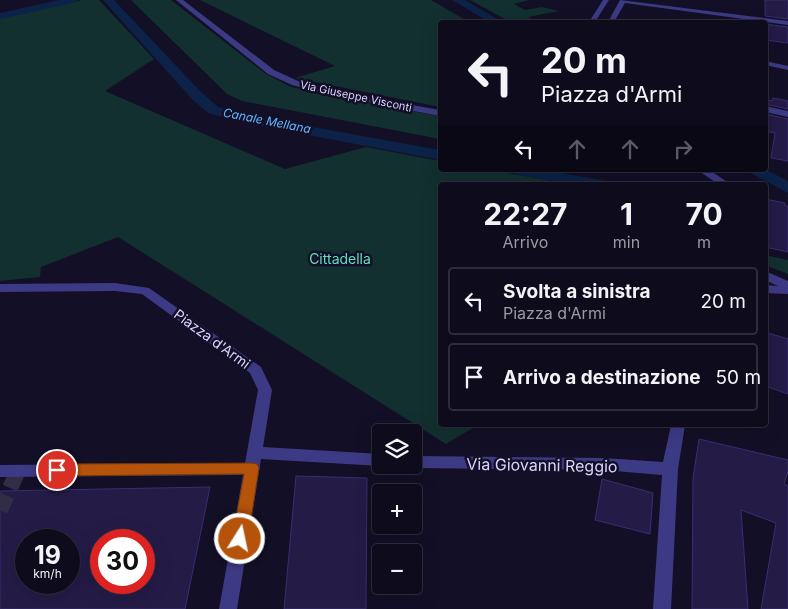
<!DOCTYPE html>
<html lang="it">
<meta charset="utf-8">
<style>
:root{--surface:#0e0b1c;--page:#171425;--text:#f1f3f6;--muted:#9b9ba3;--line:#2e2b3b}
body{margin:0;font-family:Inter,sans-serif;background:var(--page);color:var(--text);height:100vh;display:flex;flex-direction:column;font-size:19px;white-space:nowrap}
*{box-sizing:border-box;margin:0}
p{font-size:16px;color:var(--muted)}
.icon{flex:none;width:28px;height:28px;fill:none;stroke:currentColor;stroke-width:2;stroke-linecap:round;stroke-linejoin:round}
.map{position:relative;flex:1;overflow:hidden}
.sheet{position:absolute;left:438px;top:182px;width:330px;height:245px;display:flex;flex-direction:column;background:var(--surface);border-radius:5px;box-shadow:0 5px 20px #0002,0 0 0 1px var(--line)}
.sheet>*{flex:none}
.top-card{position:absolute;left:438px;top:20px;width:330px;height:152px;border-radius:5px;box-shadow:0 5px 20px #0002,0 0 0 1px var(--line);background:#0e0b1c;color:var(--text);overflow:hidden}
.fabs{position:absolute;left:372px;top:424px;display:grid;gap:10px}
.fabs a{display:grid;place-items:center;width:50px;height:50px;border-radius:5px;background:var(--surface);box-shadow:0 5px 20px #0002,0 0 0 1px var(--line);font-size:25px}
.speed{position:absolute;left:15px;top:529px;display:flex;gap:10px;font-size:25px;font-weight:700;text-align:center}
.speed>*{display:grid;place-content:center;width:65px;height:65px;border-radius:50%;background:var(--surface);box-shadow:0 5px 20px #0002,0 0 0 1px var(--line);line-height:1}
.speed small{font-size:12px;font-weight:400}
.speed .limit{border:8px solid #d22;background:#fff;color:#111}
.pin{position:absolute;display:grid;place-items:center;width:42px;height:42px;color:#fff;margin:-21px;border:2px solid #fff;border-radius:50%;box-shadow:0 1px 5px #0007}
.me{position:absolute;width:55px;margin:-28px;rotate:10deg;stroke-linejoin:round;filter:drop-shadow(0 0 4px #0008)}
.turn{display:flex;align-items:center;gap:18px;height:105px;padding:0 20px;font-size:22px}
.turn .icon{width:65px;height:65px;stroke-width:2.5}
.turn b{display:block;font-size:35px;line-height:42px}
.lanes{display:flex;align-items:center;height:48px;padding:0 20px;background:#0003;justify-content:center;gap:25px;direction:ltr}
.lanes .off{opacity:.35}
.eta{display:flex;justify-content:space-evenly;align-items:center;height:85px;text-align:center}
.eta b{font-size:30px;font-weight:700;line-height:35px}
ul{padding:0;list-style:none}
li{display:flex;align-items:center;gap:15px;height:68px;margin:0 10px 8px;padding:0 10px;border:2px solid var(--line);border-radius:5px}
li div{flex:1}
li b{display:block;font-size:19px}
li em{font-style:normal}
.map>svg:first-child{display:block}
.green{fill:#12302f}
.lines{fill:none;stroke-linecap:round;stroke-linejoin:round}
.canal{fill:#0c2248;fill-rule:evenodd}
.building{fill:#241b47;stroke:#3b2d73;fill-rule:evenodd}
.minor-tunnel{stroke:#312d47;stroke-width:16;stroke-dasharray:16 8;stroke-linecap:butt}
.minor{fill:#3d3a85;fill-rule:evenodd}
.route{fill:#b45309;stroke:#753606}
.labels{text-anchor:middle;stroke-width:5;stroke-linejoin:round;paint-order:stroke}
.far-street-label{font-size:11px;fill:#d9d4ff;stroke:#130f26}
.far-water-label{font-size:12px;font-style:italic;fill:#62b6ff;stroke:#130f26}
.park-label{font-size:14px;fill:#5fe0c0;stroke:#130f26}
.street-label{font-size:14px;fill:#d9d4ff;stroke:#130f26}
.near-street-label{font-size:16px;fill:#d9d4ff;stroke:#130f26}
</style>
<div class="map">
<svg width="788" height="609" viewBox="0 0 788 609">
<rect width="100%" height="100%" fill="#130f26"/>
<g class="green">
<path d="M82,0H99L154,59L105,91L285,169L366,147L440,161V170H491L575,185H440V425H478L446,444L118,237L41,267L40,277L0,281V18Z"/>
<path d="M131,0H171L266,74L289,86L317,94L440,116V139L242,101L227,94Z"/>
<path d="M200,0H431L469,22H440V107L295,78L335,66Z"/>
<path d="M470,0H529L514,4L525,10L542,7L559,11L528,17L535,21L545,22H510Z"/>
<path d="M765,255L788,260V274L765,265Z"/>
</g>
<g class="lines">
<g class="canal">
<path d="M59,0H78L73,3L0,19V13Z"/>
<path d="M103,0H114L201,92L218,107L247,115L440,150V160L245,123L208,113L191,98Z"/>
<path d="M452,0H465L502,22H489Z"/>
<path d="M765,169L788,181V193L750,173L748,170Z"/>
<path d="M512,170H546L601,180L607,182L609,185H575L520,175L514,173Z"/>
</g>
</g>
<g class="building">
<path d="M765,0H788V19L765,16Z"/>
<path d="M765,24L788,27V43L765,40Z"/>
<path d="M773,98L788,101V109L765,104V99L772,101Z"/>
<path d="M765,114L788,119V161L771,158L775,133L765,131Z"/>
<path d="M765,199L785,203V206H788V252L765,247Z"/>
<path d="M768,333L788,339V394L765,386V346Z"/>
<path d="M699,439L788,460V471L784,484L788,486V609H761L776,523L741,510L748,609H692L693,478Z"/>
<path d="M296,476L367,478L366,609H284Z"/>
<path d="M602,479L653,493L650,534L595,520Z"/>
<path d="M210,487L185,609H0V491ZM26,540H69V582H26ZM101,540H144V582H101Z"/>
</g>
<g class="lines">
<path class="minor-tunnel" d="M0,510L18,471"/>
<g class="minor">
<path d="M176,0H183L274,70L298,81L322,89L440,110V116L321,93L292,85L268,74Z"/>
<path d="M603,0H609L595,22H589Z"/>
<path d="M620,0L788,21V25L625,3L614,22H608Z"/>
<path d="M765,61L788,66V70L765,65Z"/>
<path d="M765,106L788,111V117L765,112Z"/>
<path d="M697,170H709L732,185H720Z"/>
<path d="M765,271L788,281V294L765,293V285L778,286L765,280Z"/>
<path d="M115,283L149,288L261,367L272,390L263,447L381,454V465H385L381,466L261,459L237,609H219L243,475L0,477V465L245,463L258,390L250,373L142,294L115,291L0,292V284Z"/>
<path d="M671,425H685L678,469L671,609H653L662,475L603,470L414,468L408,465H414V456L603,458L663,462Z"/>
</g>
</g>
<path class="route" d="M252,463L257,464L259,468L248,539L245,544L240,546L234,544L232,539L244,474L57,476L52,474L50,470L52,466L57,464Z"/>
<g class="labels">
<g class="far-street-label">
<text transform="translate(356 96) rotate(12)" y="4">Via Giuseppe Visconti</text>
</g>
<g class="far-water-label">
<text transform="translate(267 121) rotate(11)" y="4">Canale Mellana</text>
</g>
<g class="park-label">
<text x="340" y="264">Cittadella</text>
</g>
<g class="street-label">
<text transform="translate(212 339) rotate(36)" y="5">Piazza d'Armi</text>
</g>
<g class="near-street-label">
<text transform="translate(542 465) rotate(1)" y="6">Via Giovanni Reggio</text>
</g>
</g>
</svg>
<div class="fabs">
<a><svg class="icon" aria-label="layers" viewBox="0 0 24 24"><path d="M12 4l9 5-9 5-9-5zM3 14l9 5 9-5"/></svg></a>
<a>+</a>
<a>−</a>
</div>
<div class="speed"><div>19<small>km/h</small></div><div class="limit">30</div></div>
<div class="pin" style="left:57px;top:470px;background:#d93025"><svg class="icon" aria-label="arrive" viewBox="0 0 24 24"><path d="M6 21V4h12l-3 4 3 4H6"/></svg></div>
<svg class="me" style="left:240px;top:539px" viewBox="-20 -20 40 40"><circle r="17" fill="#b45309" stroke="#fff" stroke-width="3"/><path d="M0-11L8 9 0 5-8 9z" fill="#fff"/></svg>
<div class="top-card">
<div class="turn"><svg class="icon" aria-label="left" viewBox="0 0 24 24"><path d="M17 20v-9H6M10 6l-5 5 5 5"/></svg><div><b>20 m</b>Piazza d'Armi</div></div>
<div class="lanes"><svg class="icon" aria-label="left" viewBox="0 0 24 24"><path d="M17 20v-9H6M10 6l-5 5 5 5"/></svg><svg class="icon off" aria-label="ahead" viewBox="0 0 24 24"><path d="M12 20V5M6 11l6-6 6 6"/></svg><svg class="icon off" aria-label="ahead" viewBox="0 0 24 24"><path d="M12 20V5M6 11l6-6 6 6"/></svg><svg class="icon off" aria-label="right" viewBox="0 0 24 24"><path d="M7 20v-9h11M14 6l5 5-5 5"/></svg></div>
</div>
<section class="sheet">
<div class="eta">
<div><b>22:27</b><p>Arrivo</p></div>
<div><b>1</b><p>min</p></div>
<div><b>70</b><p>m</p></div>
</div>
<ul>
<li><svg class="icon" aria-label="left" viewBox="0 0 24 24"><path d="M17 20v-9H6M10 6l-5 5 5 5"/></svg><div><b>Svolta a sinistra</b><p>Piazza d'Armi</p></div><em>20 m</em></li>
<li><svg class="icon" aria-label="arrive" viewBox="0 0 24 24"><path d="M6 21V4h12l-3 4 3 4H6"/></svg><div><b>Arrivo a destinazione</b></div><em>50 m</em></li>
</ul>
</section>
</div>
